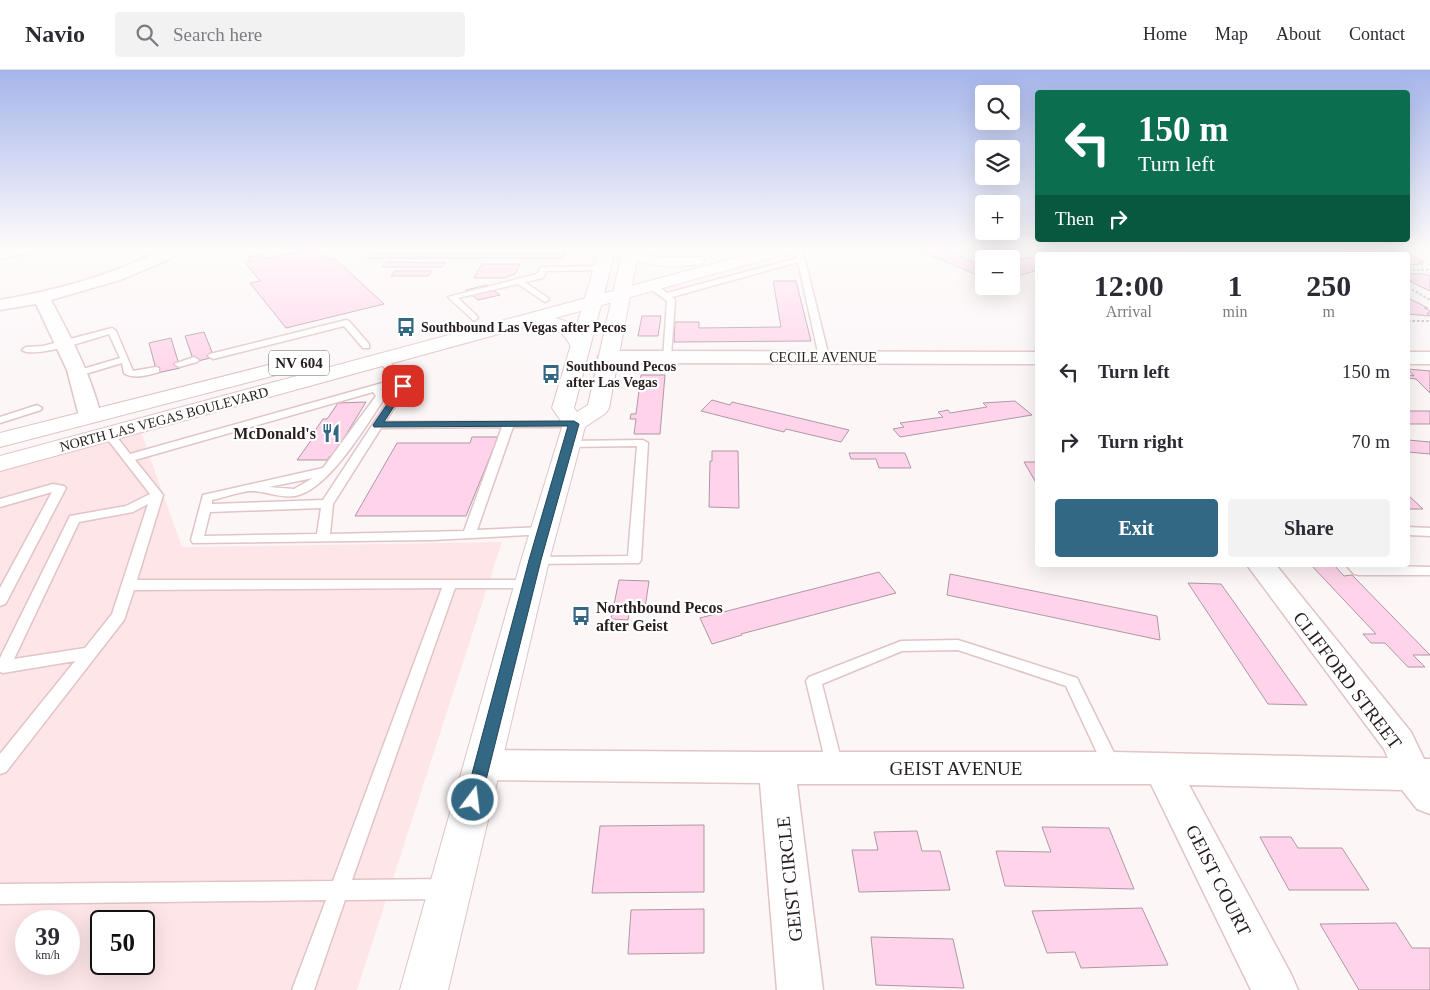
<!DOCTYPE html>
<meta charset="utf-8">
<style>
:root{--surface:#fff;--page:#f2f2f3;--text:#2b2b33;--muted:#7c7c81;--line:#e1e1e2;--accent:#336884}
body{margin:0;font-family:Georgia,serif;background:var(--page);color:var(--text);height:100vh;display:flex;flex-direction:column;font-size:19px;white-space:nowrap}
*{box-sizing:border-box;margin:0}
p{font-size:16px;color:var(--muted)}
.icon{flex:none;width:28px;height:28px;fill:none;stroke:currentColor;stroke-width:2;stroke-linecap:round;stroke-linejoin:round}
.map{position:relative;flex:1;overflow:hidden}
.details{position:absolute;left:1035px;top:182px;width:375px;height:315px;display:flex;flex-direction:column;background:var(--surface);border-radius:5px;box-shadow:0 5px 20px #0002}
.details>*{flex:none}
.guide{position:absolute;left:1035px;top:20px;width:375px;height:152px;border-radius:5px;box-shadow:0 5px 20px #0002;background:#0b6e4f;color:#fff;overflow:hidden}
.tools{position:absolute;left:975px;top:15px;display:grid;gap:10px}
.tools a{display:grid;place-items:center;width:45px;height:45px;border-radius:5px;background:var(--surface);box-shadow:0 5px 20px #0002;font-size:25px}
.speed{position:absolute;left:15px;top:840px;display:flex;gap:10px;font-size:25px;font-weight:700;text-align:center}
.speed>*{display:grid;place-content:center;width:65px;height:65px;border-radius:50%;background:var(--surface);box-shadow:0 5px 20px #0002;line-height:1}
.speed small{font-size:12px;font-weight:400}
.speed .limit{border:2px solid #111;border-radius:8px;background:#fff;color:#111}
.pin{position:absolute;display:grid;place-items:center;width:42px;height:42px;color:#fff;margin:-21px;border-radius:10px;box-shadow:0 2px 8px #0006}
.me{position:absolute;width:55px;margin:-28px;rotate:15deg;stroke-linejoin:round;filter:drop-shadow(0 0 4px #0008)}
.turn{display:flex;align-items:center;gap:18px;height:105px;padding:0 20px;font-size:22px}
.turn .icon{width:65px;height:65px;stroke-width:2.5}
.turn b{display:block;font-size:35px;line-height:42px}
.then{display:flex;align-items:center;height:48px;padding:0 20px;background:#0003;gap:10px;font-size:19px}
.eta{display:flex;justify-content:space-evenly;align-items:center;height:85px;text-align:center}
.eta b{font-size:30px;font-weight:800;line-height:35px}
.button{display:flex;gap:10px;margin-top:auto;padding:10px 20px}
.button a{flex:1;height:58px;border-radius:5px;background:var(--accent);color:#fff;font-size:20px;font-weight:800;line-height:58px;text-align:center}
.button a+a{background:var(--page);color:var(--text)}
ul{padding:0;list-style:none}
li{display:flex;align-items:center;gap:15px;height:70px;padding:0 20px}
li div{flex:1}
li b{display:block;font-size:19px}
li em{font-style:normal}
header{display:flex;align-items:center;gap:30px;box-sizing:border-box;height:70px;padding:0 25px;background:var(--surface);border-bottom:1px solid var(--line)}
header strong{font-size:24px}
nav{display:flex;gap:28px;margin-inline-start:auto;font-size:18px}
.search{width:350px;height:45px;background:var(--page);display:flex;align-items:center;gap:12px;box-sizing:border-box;padding:0 18px;border-radius:5px;color:var(--muted);font-size:19px}
.map>svg:first-child{display:block}
.built{fill:#fee6e8;fill-rule:evenodd}
.building{fill:#ffd4ea;stroke:#af97a4}
.lines{fill:none;stroke-linecap:round;stroke-linejoin:round}
.lane-casing{stroke:#e1c4c6;stroke-width:3}
.street-casing{stroke:#e1c4c6;stroke-width:3}
.secondary-casing{stroke:#e1c4c6;stroke-width:2}
.primary-casing{stroke:#e1c4c6;stroke-width:2}
.path{stroke:#bab2b3;stroke-width:2;stroke-dasharray:2.5 2;stroke-linecap:butt}
.lane{fill:#fff;fill-rule:evenodd}
.street{fill:#fff;fill-rule:evenodd}
.secondary{fill:#fff;fill-rule:evenodd}
.primary{fill:#fff;fill-rule:evenodd}
.route{fill:#336884;stroke:#214456}
.labels{text-anchor:middle;stroke-width:4.5;stroke-linejoin:round;paint-order:stroke}
.far-poi-label{font-size:14px;font-weight:bold;fill:#281d1e;stroke:#fff;text-anchor:start}
.far-street-label{font-size:14px;fill:#281d1e;stroke:#fff}
.shield{fill:#fff;stroke:#686162;stroke-width:1}
.shield-label{font-size:15px;font-weight:bold;fill:#281d1e}
.poi-label{font-size:16px;font-weight:bold;fill:#281d1e;stroke:#fff;text-anchor:end}
.near-street-label{font-size:19px;fill:#281d1e;stroke:#fff}
</style>
<header>
<strong>Navio</strong>
<div class="search"><svg class="icon" aria-label="search" viewBox="0 0 24 24"><circle cx="10" cy="10" r="6"/><path d="M15 15l6 6"/></svg>Search here</div>
<nav><a>Home</a><a>Map</a><a>About</a><a>Contact</a></nav>
</header>
<div class="map">
<svg width="1430" height="920" viewBox="0 0 1430 920">
<rect width="100%" height="100%" fill="#fcf6f7"/>
<path class="built" d="M141,362L182,477L502,472L357,920H0V401ZM26,851H69V894H26ZM101,851H144V894H101Z"/>
<g class="building">
<path d="M315,178L327,189L334,188L384,234L286,258L250,213L260,211L245,192L251,191L248,187L260,185L263,189Z"/>
<path d="M913,178H940L984,196V208Z"/>
<path d="M1078,178L1090,183L1082,185H1056Z"/>
<path d="M1147,178H1177L1185,185H1155Z"/>
<path d="M1337,182H1388L1405,185H1330L1327,183H1339Z"/>
<path d="M372,183H566L563,188H367Z"/>
<path d="M1408,185H1411L1424,192H1418L1423,194L1408,195Z"/>
<path d="M1029,187L1038,190V200L1011,208V192Z"/>
<path d="M387,192L446,193L442,197H382Z"/>
<path d="M482,194H520L515,204L504,208H474Z"/>
<path d="M395,201H432L428,206H391Z"/>
<path d="M1408,204H1424L1430,206V221L1409,211H1412L1408,208L1409,206Z"/>
<path d="M773,211H796L811,271L674,272L675,252H699V258L781,257Z"/>
<path d="M487,215L500,225L478,230L466,220Z"/>
<path d="M1408,228L1428,238H1424L1430,241V243H1427L1430,246L1408,244Z"/>
<path d="M642,246H661L658,266H638Z"/>
<path d="M204,262L214,287L194,292L185,266Z"/>
<path d="M171,268L180,298L157,303L149,273Z"/>
<path d="M1408,299L1430,301V323L1416,309L1408,308V305L1414,306Z"/>
<path d="M641,305H665L660,364H634L636,349H630L631,344H636Z"/>
<path d="M712,330L730,335L732,332L849,360L841,372L786,359L784,362L701,341Z"/>
<path d="M1015,331L1032,345L900,367L893,359L904,357L900,353L943,347L938,342L948,340L950,343L987,337L983,333Z"/>
<path d="M366,332L333,386H330L327,390H297L315,365H312L323,349H327L338,333Z"/>
<rect x="1408" y="341" width="22" height="13"/>
<path d="M472,367H498L466,446H355L397,373H470Z"/>
<path d="M1408,370L1430,372V384L1408,382Z"/>
<path d="M712,381H738L739,438L709,437L710,391H712Z"/>
<path d="M849,383H905L911,398H879L876,389H851Z"/>
<path d="M1024,392H1038V416Z"/>
<path d="M1408,425L1423,439H1408Z"/>
<path d="M1311,495H1334L1344,506L1352,505L1430,585H1413L1425,597H1408L1385,573H1371L1363,564H1376Z"/>
<path d="M879,502L896,523L741,564L742,565L712,574L700,548Z"/>
<path d="M950,504L1157,546L1160,570L947,525Z"/>
<path d="M619,510L649,511L645,538H630L628,550L611,549Z"/>
<path d="M1188,513L1221,514L1307,635L1268,634Z"/>
<path d="M704,755V822L592,823L600,756Z"/>
<path d="M1042,757L1109,758L1134,819L1005,816L996,781L1051,782Z"/>
<path d="M917,761L922,781H940L950,820L859,822L852,780H878L874,762Z"/>
<path d="M1260,767H1291L1298,778H1342L1369,820H1289Z"/>
<path d="M1142,838L1168,895L1081,898L1075,882L1047,883L1032,841Z"/>
<path d="M704,839V883L628,884L631,840Z"/>
<path d="M1396,853L1412,878H1430V920H1359L1320,854Z"/>
<path d="M871,867L953,869L964,918L876,915Z"/>
</g>
<g class="lines">
<g class="lane-casing">
<g id="lane">
<path d="M795,178H802L829,287L827,289H821L819,287L798,192L672,227L675,230L671,287L669,289H663L667,231L648,217V213H654L667,223L797,188Z"/>
<path d="M602,196H605V200L546,201L543,208L525,212L548,228L549,230L545,232L518,214L458,228L477,246L478,248L474,251L448,227L537,204L541,197H544Z"/>
<path d="M346,250L349,251L369,274V278H363L344,256L213,289L208,286L210,284Z"/>
<path d="M112,258L116,261L133,301L156,297L159,298V302C148,305 134,310 124,303L122,293L82,305H76V301L120,288L109,264C93,269 33,289 22,280L26,277L43,276Z"/>
<path d="M383,286L386,287L408,316L385,352H578L579,354L574,357H513L477,460L544,457L550,461L548,464L432,470L193,473L191,470L203,425L323,398L376,326L373,322L135,390L163,425L137,510H535L537,513L535,516L530,518H455L352,810L445,809L452,812L455,819L452,826L445,829L345,830L314,920H292L326,830L0,834V814L333,811L442,518L134,520L124,550L6,702L0,704V684L75,591L3,603L0,602V588L70,446L126,436L150,424L105,366L104,364L105,362H113L130,384L393,310L378,289ZM397,315L398,316L323,430L212,434V430C223,428 243,420 254,421C267,422 281,428 295,426C329,420 367,354 386,326L381,319ZM502,357L464,461L330,464L333,434L381,358ZM313,408L294,419L269,417ZM148,434L112,544L85,578L14,589L79,452L133,442ZM321,438L317,464L204,466L210,442Z"/>
<path d="M194,287L199,290L197,292L179,297L174,294Z"/>
<path d="M37,335L42,338L41,340L0,353V347Z"/>
<path d="M643,370L648,373L641,490L639,493L530,494L528,491L535,487L628,486L637,376L568,377L563,374L568,371Z"/>
<path d="M53,414L64,416L66,418L7,531L5,534L0,536V518L52,422L0,437V429Z"/>
<path d="M1408,457L1430,458V466L1408,465Z"/>
<path d="M1346,495L1430,497V505H1359L1354,504Z"/>
<path d="M958,570L1077,608L1121,697L1118,702L1112,704L1106,702L1066,616L958,580L902,581L822,614L843,697L840,702L834,704L828,702L806,611L809,607L901,571Z"/>
</g>
</g>
<g class="street-casing">
<g id="street">
<path d="M9,178H37L35,181L0,189V181Z"/>
<path d="M166,178H185L163,192L120,210L51,230C71,268 91,304 101,346L98,351L90,352L82,351L79,346L67,300L36,234L0,240V230C58,220 113,205 166,178Z"/>
<path d="M608,281L1038,282V294L608,293L601,291L598,287L601,283Z"/>
<rect x="1408" y="282" width="22" height="12"/>
<path d="M1247,495H1276L1411,662L1424,689H1430V744L1417,739L1402,720L1189,715L1291,904L1298,920H1251L1151,714H797L823,920H777L760,713L483,710L470,706L465,695L470,684L483,680L777,682H1113L1388,688L1384,679Z"/>
</g>
</g>
<g class="secondary-casing">
<path id="secondary" d="M600,178H616L574,338L577,342L588,335L623,178H639L609,338L606,343L585,357L549,491L448,920H400L521,491L563,354L552,338Z"/>
</g>
<g class="primary-casing">
<g id="primary">
<path d="M624,178H639L652,186L663,187H703L705,190L703,193L697,195C671,197 648,199 626,183Z"/>
<path d="M772,178H798L796,181L555,248C573,252 581,260 590,276L587,280L580,282L573,280C570,276 568,270 564,266C553,253 537,264 524,257L0,401V386Z"/>
<path d="M296,288L303,290L306,294L303,298L0,377V363Z"/>
</g>
</g>
<g class="path">
<path d="M1139,178L1146,185"/>
<path d="M1188,178L1196,184"/>
<path d="M1363,178L1376,181H1394"/>
<path d="M1310,181H1331L1338,178"/>
<path d="M1196,184L1212,185"/>
<path d="M1217,185L1221,182L1229,181H1310"/>
<path d="M1408,200H1430"/>
<path d="M1408,217L1430,230"/>
<path d="M1408,251H1430"/>
</g>
<use href="#lane" class="lane"/>
<use href="#street" class="street"/>
<use href="#secondary" class="secondary"/>
<use href="#primary" class="primary"/>
</g>
<linearGradient id="sky" x2="0" y2="1"><stop stop-color="#a5b5eb"/><stop offset="0.58" stop-color="#fefbfb"/><stop offset="1" stop-color="#fefbfb" stop-opacity="0"/></linearGradient>
<rect width="1430" height="307" fill="url(#sky)"/>
<path class="route" d="M403,314L407,316L384,352L574,351L579,354L541,490L481,730L479,735L473,737L467,735L465,730L529,490L568,356L374,357L373,355L400,315Z"/>
<defs>
<g id="bus-bare" transform="scale(1.5)"><path d="M-5-6H5V4H4V6H2V4H-2V6H-4V4H-5ZM-3.5-4V0h7V-4ZM-3.5 1.2v1.5H-2V1.2ZM2 1.2v1.5H3.5V1.2Z" fill="#336884" stroke="#fff" stroke-width="2.5" paint-order="stroke"/></g>
<g id="restaurant-bare" transform="scale(1.5)"><path d="M-5-6h1v4h1v-4h1v4h1v-4h1v5L-1.5 .5V6h-2V.5L-5-1ZM5-6V6H3V1.5H1.5Q1.5-4 5-6Z" fill="#336884" stroke="#fff" stroke-width="2.5" paint-order="stroke"/></g>
</defs>
<g fill-rule="evenodd">
<use href="#bus-bare" x="406" y="257"/>
<use href="#bus-bare" x="551" y="304"/>
<use href="#restaurant-bare" x="331" y="363"/>
<use href="#bus-bare" x="581" y="546"/>
</g>
<g class="labels">
<g class="far-poi-label">
<text x="421" y="262">Southbound Las Vegas after Pecos</text>
<text x="566" y="301">Southbound Pecos<tspan x="566" dy="16">after Las Vegas</tspan></text>
</g>
<g class="far-street-label">
<text x="823" y="292">CECILE AVENUE</text>
<text transform="translate(164 349) rotate(-15)" y="5">NORTH LAS VEGAS BOULEVARD</text>
</g>
<rect class="shield" x="269" y="280.5" width="60" height="25" rx="4"/>
<g class="shield-label">
<text x="299" y="298">NV 604</text>
</g>
<g class="poi-label">
<text x="316" y="369">McDonald's</text>
<text x="596" y="543" text-anchor="start">Northbound Pecos<tspan x="596" dy="18">after Geist</tspan></text>
</g>
<g class="near-street-label">
<text transform="translate(1348 610) rotate(53)" y="7">CLIFFORD STREET</text>
<text x="956" y="705">GEIST AVENUE</text>
<text transform="translate(789 809) rotate(-96)" y="7">GEIST CIRCLE</text>
<text transform="translate(1219 810) rotate(63)" y="7">GEIST COURT</text>
</g>
</g>
</svg>
<div class="tools">
<a><svg class="icon" aria-label="search" viewBox="0 0 24 24"><circle cx="10" cy="10" r="6"/><path d="M15 15l6 6"/></svg></a>
<a><svg class="icon" aria-label="layers" viewBox="0 0 24 24"><path d="M12 4l9 5-9 5-9-5zM3 14l9 5 9-5"/></svg></a>
<a>+</a>
<a>−</a>
</div>
<div class="speed"><div>39<small>km/h</small></div><div class="limit">50</div></div>
<div class="pin" style="left:403px;top:316px;background:#d93025"><svg class="icon" aria-label="arrive" viewBox="0 0 24 24"><path d="M6 21V4h12l-3 4 3 4H6"/></svg></div>
<svg class="me" style="left:473px;top:730px" viewBox="-20 -20 40 40"><circle r="17" fill="#336884" stroke="#fff" stroke-width="3"/><path d="M0-11L8 9 0 5-8 9z" fill="#fff"/></svg>
<div class="guide">
<div class="turn"><svg class="icon" aria-label="left" viewBox="0 0 24 24"><path d="M17 20v-9H6M10 6l-5 5 5 5"/></svg><div><b>150 m</b>Turn left</div></div>
<div class="then">Then<svg class="icon" aria-label="right" viewBox="0 0 24 24"><path d="M7 20v-9h11M14 6l5 5-5 5"/></svg></div>
</div>
<section class="details">
<div class="eta">
<div><b>12:00</b><p>Arrival</p></div>
<div><b>1</b><p>min</p></div>
<div><b>250</b><p>m</p></div>
</div>
<ul>
<li><svg class="icon" aria-label="left" viewBox="0 0 24 24"><path d="M17 20v-9H6M10 6l-5 5 5 5"/></svg><div><b>Turn left</b></div><em>150 m</em></li>
<li><svg class="icon" aria-label="right" viewBox="0 0 24 24"><path d="M7 20v-9h11M14 6l5 5-5 5"/></svg><div><b>Turn right</b></div><em>70 m</em></li>
</ul>
<div class="button"><a>Exit</a><a>Share</a></div>
</section>
</div>
